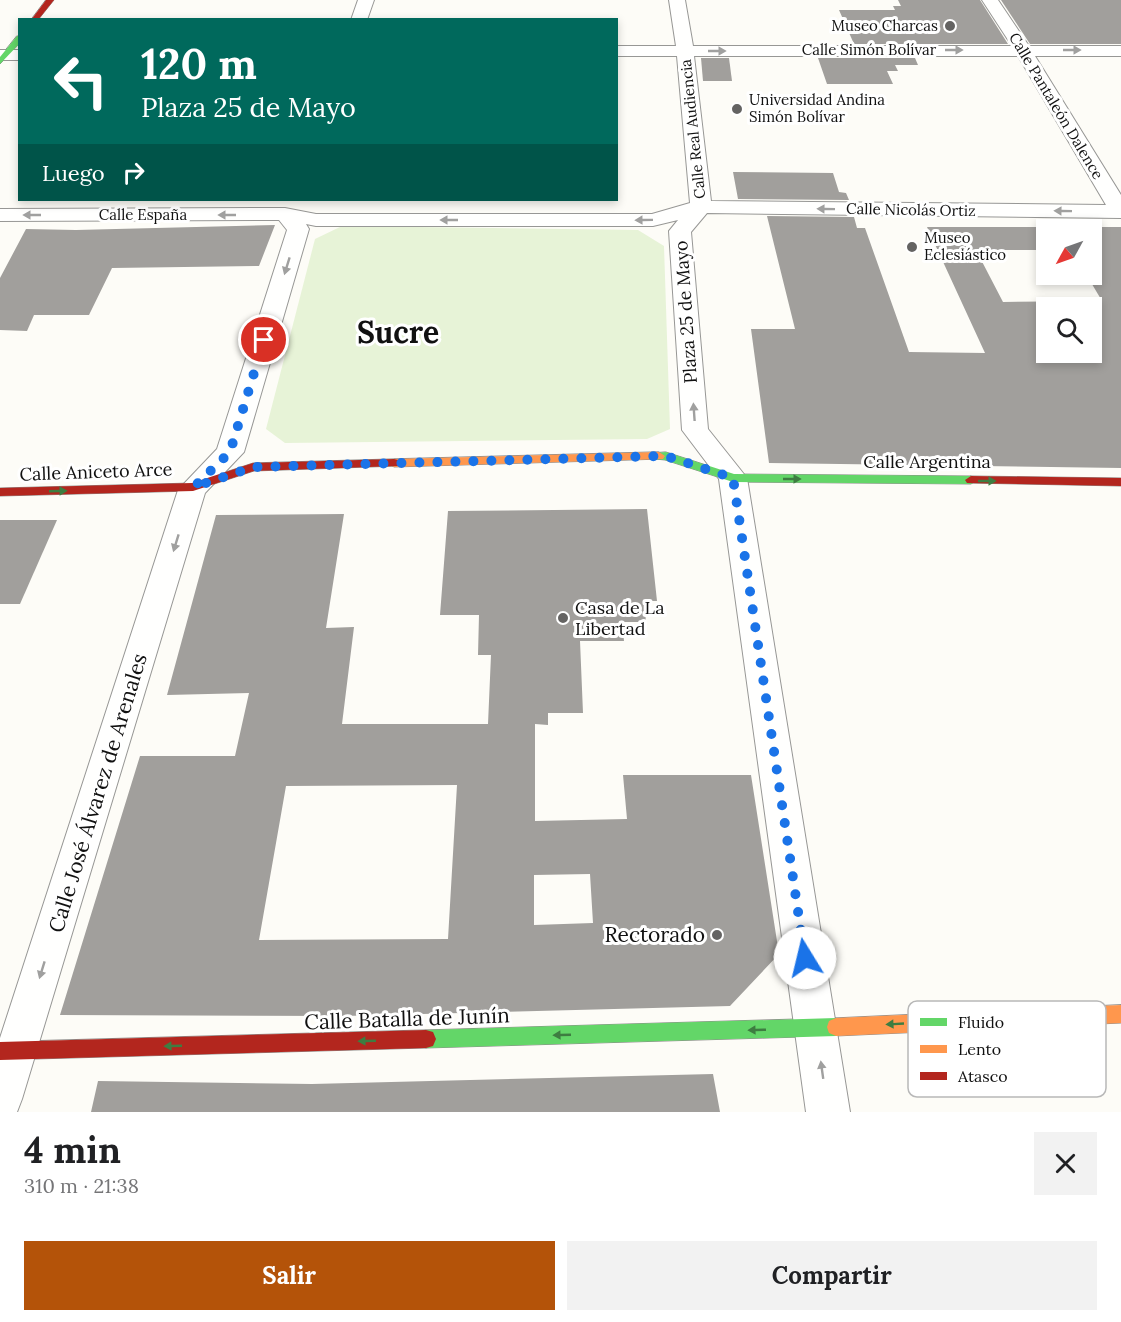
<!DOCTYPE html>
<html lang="es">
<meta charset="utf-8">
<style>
:root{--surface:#fff;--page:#f2f2f2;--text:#202124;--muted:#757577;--accent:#b45309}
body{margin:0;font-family:Lora,serif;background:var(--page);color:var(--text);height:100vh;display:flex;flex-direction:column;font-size:22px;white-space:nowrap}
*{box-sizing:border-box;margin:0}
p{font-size:20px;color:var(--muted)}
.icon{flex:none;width:33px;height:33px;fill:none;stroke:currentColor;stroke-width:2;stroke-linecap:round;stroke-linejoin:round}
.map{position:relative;height:1112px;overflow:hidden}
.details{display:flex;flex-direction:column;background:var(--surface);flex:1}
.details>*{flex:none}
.guide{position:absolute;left:18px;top:18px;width:600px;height:183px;border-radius:0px;box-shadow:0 3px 9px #0003;background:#00695c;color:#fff;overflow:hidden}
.needle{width:39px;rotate:230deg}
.fabs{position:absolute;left:1036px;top:219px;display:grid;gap:12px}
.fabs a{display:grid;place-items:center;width:66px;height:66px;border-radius:0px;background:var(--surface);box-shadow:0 3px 9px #0003;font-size:30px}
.pin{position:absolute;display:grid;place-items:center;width:51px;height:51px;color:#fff;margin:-26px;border:3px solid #fff;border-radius:50%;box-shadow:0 2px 6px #0007}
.me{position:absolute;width:66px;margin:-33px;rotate:351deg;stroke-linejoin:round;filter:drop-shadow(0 0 4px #0008)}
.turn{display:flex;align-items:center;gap:21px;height:126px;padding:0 24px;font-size:27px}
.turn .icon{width:78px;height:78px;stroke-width:2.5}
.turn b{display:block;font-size:42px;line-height:51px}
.then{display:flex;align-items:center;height:57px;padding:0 24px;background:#0003;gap:12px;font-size:22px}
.round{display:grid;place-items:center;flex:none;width:63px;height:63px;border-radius:0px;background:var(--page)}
.headline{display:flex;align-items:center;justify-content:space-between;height:102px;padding:0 24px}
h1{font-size:36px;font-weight:800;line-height:45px}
.button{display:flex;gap:12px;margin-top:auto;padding:12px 24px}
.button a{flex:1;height:69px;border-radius:0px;background:var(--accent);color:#fff;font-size:24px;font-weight:800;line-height:69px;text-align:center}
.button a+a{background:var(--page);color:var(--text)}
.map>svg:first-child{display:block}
.green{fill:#e7f3d7}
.building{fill:#a19f9c;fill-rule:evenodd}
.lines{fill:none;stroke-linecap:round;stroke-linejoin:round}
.street-casing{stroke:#979795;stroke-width:2}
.fast-casing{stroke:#8e8d8b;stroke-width:1}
.slow-casing{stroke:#8e8d8b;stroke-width:1}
.jam-casing{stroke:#8e8d8b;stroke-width:1}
.street{fill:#fffffe;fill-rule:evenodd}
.fast{fill:#63d668;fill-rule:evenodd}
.slow{fill:#ff974d;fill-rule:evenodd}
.jam{fill:#b3261e;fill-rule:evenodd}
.oneway{fill:#a0a09f}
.oneway2{fill:#3e7d41}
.route{stroke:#1a73e8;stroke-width:10;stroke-dasharray:0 18}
.poi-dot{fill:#646362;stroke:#fff;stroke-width:2}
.labels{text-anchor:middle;stroke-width:6;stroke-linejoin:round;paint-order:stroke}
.far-poi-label{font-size:15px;fill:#111;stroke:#fff;text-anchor:start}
.far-street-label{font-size:15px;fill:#111;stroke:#fff}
.street-label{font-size:18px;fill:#111;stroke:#fff}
.poi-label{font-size:18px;fill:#111;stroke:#fff;text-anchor:start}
.near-street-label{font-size:21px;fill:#111;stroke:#fff}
.near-poi-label{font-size:21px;fill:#111;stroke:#fff;text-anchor:end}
.town-label{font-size:30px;font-weight:bold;fill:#111;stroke:#fff}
.key{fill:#fff;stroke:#b8b8b8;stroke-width:1.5}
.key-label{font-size:16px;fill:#111}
</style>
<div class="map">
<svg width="1121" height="1112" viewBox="0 0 1121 1112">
<rect width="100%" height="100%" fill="#fdfcf7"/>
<path class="green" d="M342,226L638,230L664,246L670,429L647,439L285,443L266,429L315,239Z"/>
<g class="building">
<path d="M898,0H980L1008,44H854L839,10H895L893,6H901Z"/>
<path d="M1001,0H1121V44H1030Z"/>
<path d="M701,58H729L732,81H703Z"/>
<path d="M818,58H915L918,65H895L898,71H887L893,84H827Z"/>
<path d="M733,172L833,173L839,192L846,193L849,200L738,199Z"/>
<path d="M767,216L854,217L857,228H865L909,352L985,353L927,227H1121V468L769,463L751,329H795ZM1047,230H1092V274H1086L1102,301L1003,302L976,250H1047ZM1047,308H1092V352H1047Z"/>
<path d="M275,225L259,266L112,268L89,315H34L27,331L0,330V278L26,229L76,230Z"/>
<path d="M647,509L657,601H644L646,622H622L624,641H580L583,713H548V725L535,724V821L627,819L623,775H751L779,954L730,1006L344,1016L60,1015L140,756H235L249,693L167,695L216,515L344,514L326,628L354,627L342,724H488L491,655H478L479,615H440L448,511ZM457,785L448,939L259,940L286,786ZM590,874L593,923L534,925V875Z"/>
<path d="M0,520H57L20,604H0Z"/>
<path d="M713,1074L720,1112H91L98,1081L312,1084Z"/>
</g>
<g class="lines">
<g class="street-casing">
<g id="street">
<path d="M358,0H374L367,20H351Z"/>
<path d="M669,0H685L693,46H1012L982,0H998L1029,46H1121V56H1035L1121,195V218L707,213L691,232L708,429L747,478L850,1112H806L719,479L682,430L669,231L678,220L653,226H316L306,224L309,229L244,452L205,493L22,1099L17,1112H0V1038L178,490L217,449L287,230L279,220L0,221V209L285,208L316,214H652L690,203L677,56H616V46H676ZM694,56H1018L1106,205L711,201Z"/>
<rect x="0" y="50" width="20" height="10"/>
</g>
</g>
<g class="fast-casing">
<g id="fast">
<path d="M17,36H20V43L0,64V57Z"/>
<path d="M666,452L734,474L971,476L977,480L971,484L733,482L665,460L655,459L653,456L655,453Z"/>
<path d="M836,1018L843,1021L845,1027L843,1033L836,1036L426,1048L419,1046L416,1039L419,1032L426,1030Z"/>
</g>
</g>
<g class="slow-casing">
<g id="slow">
<path d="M659,452L665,456L663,459L394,467L388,463L394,459Z"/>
<path d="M1121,1005V1023L836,1036L829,1033L827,1027L829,1021L836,1018Z"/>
</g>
</g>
<g class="jam-casing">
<g id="jam">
<path d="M46,0H54L38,20H31Z"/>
<path d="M394,459L398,460L400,463L398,466L254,471L193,491L0,496V488L192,483L253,463Z"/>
<path d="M971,476L1121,478V486L967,483L965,480Z"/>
<path d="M426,1030L433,1032L436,1039L433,1046L426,1048L0,1060V1042Z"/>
</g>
</g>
<use href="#street" class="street"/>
<use href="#fast" class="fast"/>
<use href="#slow" class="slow"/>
<use href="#jam" class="jam"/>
</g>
<defs><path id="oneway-solid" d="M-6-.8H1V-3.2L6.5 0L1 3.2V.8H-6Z" transform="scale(1.5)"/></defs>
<g class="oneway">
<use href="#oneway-solid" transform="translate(954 50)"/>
<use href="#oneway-solid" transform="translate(1072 50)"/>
<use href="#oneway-solid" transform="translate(717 51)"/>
<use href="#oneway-solid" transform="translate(826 209) rotate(-179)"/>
<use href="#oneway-solid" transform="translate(1063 211) rotate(-179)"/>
<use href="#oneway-solid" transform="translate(32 215) rotate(-180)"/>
<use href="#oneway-solid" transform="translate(227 215) rotate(-180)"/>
<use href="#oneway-solid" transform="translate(449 220) rotate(-180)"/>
<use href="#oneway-solid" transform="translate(644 220) rotate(179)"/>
<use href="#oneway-solid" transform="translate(287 266) rotate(107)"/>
<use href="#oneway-solid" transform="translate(694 412) rotate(-94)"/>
<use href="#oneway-solid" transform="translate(176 543) rotate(107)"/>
<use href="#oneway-solid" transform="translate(42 970) rotate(107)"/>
<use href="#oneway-solid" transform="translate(822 1070) rotate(-98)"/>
</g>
<g class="oneway2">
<use href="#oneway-solid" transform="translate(792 479)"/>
<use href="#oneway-solid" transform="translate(987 481)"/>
<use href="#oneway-solid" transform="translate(58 491) rotate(-2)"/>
<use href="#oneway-solid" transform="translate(895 1024) rotate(177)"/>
<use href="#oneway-solid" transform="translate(757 1030) rotate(178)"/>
<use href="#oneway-solid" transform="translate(562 1035) rotate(178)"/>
<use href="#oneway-solid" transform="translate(367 1041) rotate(178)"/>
<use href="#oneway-solid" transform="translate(173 1046) rotate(178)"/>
</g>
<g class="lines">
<path class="route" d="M264,340L230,452L194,487L254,467L666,456L733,478L805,958"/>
</g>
<g class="poi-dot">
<circle cx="950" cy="26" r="6"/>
<circle cx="737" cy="109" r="6"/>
<circle cx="912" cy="247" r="6"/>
<circle cx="563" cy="618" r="6"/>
<circle cx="717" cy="935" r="6"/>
</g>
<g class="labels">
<g class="far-poi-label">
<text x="938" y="31" text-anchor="end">Museo Charcas</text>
<text x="749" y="105">Universidad Andina<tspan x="749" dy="17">Simón Bolívar</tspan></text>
<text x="924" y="243">Museo<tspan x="924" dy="17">Eclesiástico</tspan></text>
</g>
<g class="far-street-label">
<text x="869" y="55">Calle Simón Bolívar</text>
<text transform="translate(1056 106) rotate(59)" y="5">Calle Pantaleón Dalence</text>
<text transform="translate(693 129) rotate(-96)" y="5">Calle Real Audiencia</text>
<text transform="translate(911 210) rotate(1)" y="5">Calle Nicolás Ortiz</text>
<text x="143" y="220">Calle España</text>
</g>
<g class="street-label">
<text transform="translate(686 312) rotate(-94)" y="6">Plaza 25 de Mayo</text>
<text x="927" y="468">Calle Argentina</text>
<text transform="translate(96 472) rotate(-2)" y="6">Calle Aniceto Arce</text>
</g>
<g class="poi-label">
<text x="575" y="614">Casa de La<tspan x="575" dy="21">Libertad</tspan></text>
</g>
<g class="near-street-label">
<text transform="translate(98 793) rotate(-73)" y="7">Calle José Álvarez de Arenales</text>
<text transform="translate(407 1019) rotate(-2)" y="7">Calle Batalla de Junín</text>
</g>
<g class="near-poi-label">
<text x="705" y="942">Rectorado</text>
</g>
<g class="town-label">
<text x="398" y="343">Sucre</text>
</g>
</g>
<rect x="908" y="1001" width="198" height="96" rx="9" class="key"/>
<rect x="920" y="1018" width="27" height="8" fill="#63d668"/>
<rect x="920" y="1045" width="27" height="8" fill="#ff974d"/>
<rect x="920" y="1072" width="27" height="8" fill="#b3261e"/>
<g class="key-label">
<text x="958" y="1028">Fluido</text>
<text x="958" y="1055">Lento</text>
<text x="958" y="1082">Atasco</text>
</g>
</svg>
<div class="fabs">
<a><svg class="needle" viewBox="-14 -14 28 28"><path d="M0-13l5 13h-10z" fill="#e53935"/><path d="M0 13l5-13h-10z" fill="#757577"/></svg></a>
<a><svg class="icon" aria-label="search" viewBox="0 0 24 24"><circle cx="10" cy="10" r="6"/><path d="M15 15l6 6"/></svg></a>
</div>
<div class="pin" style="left:264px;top:340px;background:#d93025"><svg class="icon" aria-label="arrive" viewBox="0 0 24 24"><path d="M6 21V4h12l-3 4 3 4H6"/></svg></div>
<svg class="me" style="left:805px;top:958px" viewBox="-20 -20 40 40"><circle r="19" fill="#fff"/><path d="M0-13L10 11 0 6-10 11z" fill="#1a73e8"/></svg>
<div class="guide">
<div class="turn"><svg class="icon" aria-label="left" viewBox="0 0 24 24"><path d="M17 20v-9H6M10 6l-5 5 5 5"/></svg><div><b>120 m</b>Plaza 25 de Mayo</div></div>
<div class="then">Luego<svg class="icon" aria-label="right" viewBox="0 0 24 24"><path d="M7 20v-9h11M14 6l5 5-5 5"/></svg></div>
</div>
</div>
<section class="details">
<div class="headline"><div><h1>4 min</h1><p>310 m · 21:38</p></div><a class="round"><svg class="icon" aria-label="close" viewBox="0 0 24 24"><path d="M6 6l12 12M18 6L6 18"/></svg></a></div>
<div class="button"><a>Salir</a><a>Compartir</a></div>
</section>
